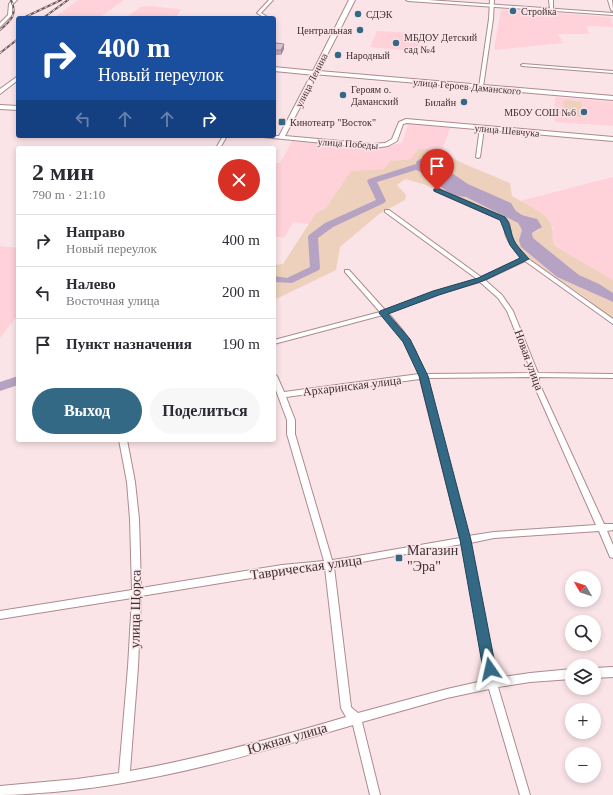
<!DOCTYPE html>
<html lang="ru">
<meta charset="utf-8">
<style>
:root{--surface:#fff;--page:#f7f7f7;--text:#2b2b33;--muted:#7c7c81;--line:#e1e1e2;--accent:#336984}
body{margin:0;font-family:Georgia,serif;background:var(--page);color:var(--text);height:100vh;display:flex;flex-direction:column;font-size:15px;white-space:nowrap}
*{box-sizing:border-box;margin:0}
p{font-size:13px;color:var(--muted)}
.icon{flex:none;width:22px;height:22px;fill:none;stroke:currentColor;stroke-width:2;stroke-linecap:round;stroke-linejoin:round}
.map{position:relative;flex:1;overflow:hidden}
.panel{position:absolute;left:16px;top:146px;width:260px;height:296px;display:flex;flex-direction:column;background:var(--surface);border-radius:4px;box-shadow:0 2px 6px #0003}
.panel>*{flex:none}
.hud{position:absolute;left:16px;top:16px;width:260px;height:122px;border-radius:4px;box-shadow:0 2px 6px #0003;background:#1a4fa0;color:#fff;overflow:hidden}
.needle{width:26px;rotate:309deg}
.tools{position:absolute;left:565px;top:571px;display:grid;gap:8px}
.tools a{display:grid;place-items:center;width:36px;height:36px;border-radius:50%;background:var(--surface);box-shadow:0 2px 6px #0003;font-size:20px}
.pin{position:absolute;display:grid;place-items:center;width:34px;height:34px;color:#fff;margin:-41px -17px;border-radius:50% 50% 50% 0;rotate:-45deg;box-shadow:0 0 4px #0007}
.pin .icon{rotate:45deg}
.me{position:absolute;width:44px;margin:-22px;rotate:349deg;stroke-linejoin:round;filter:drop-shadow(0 0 3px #0008)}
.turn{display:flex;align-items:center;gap:14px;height:84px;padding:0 16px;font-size:18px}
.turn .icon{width:52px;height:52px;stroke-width:2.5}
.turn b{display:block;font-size:28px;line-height:34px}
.lanes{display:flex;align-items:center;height:38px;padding:0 16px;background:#0003;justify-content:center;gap:20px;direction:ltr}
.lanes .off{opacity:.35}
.round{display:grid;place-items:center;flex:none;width:42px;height:42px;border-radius:21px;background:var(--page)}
.headline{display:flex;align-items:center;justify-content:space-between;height:68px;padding:0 16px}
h1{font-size:24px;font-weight:700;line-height:30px}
.action{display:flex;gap:8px;margin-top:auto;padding:8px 16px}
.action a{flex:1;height:46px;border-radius:24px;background:var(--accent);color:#fff;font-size:16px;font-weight:700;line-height:46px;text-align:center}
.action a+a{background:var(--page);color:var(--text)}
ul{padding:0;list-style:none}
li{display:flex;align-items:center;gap:12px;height:52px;padding:0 16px;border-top:1px solid var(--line)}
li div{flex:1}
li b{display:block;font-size:15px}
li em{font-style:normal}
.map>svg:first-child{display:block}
.built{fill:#ffd1d9}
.green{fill:#edd1bc}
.water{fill:#b6a2c2}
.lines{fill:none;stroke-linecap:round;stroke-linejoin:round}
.river{fill:#b6a2c2;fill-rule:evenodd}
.minor-casing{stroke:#ac8a90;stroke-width:2}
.tertiary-casing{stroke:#ac8a90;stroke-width:2}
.secondary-casing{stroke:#ac8a90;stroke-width:2}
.primary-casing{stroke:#ac8a90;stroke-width:2}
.minor{fill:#fff;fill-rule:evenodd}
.tertiary{fill:#fff;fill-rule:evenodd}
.secondary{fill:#fff;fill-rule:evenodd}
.primary{fill:#fff;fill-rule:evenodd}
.rail-casing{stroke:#69595c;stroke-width:2}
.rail{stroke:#fbe4e8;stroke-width:1;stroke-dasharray:3;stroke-linecap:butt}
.wall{fill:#c2a9b9}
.shaded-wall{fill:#9e8996}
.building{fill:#e2c4d7;stroke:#9e8996}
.route{fill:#336984;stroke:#214456}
.poi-dot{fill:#336984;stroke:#fbe4e8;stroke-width:1.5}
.labels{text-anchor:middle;stroke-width:3;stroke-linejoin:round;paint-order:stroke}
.far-poi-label{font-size:10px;fill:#3e3033;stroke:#fbe4e8;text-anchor:start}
.far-street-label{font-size:10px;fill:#3e3033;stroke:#fbe4e8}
.street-label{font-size:12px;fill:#3e3033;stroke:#fbe4e8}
.near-poi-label{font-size:14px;fill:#3e3033;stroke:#fbe4e8;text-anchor:start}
.near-street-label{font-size:14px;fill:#3e3033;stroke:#fbe4e8}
</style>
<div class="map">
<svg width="613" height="795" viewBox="0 0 613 795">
<rect width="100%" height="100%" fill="#fbe4e8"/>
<g class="built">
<path d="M78,0H124L99,18H54Z"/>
<path d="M148,6L179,9L181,10L175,18H125L141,7Z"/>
<path d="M501,9L611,17L613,27L587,26L589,34H558L563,43L494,50Z"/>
<path d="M377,31L398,32L423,34L419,46H417L415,51L370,47Z"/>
<path d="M555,97L613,102V126L555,122Z"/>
<path d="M411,123L450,128L442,151L437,149L429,150L415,155L411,159L390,161L384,169L351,171L326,208L316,213L309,224L293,222L284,238L274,236V163H280L292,141L373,148L402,143L408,125Z"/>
<path d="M613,177V280L555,246L552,239L553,227L534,209L520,201Z"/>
<path d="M0,246L18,248V315L0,338Z"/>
</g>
<g class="green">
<path d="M565,100L581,102L584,117L569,116L565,115L563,101Z"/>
<path d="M419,149H437L462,163L510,183L512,196C529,207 558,215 552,239L555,246L613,280V293L579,275L533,238L532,233L539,230L535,218L522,215L516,211L511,203L468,184L449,171L428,161L416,162V167L421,174L432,179L445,191L466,197L518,223L522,230L520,237L521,247L557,277L613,302V320L582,295L524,257L512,245L510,234L512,228L508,222L423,184L405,179L397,185L406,195L405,200L379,214L340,247L336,270L274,300V265L283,264L316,213L326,208L351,171L384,169L390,161L411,159L418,150Z"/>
</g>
<path class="water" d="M420,159L428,161L449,171L468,184L511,203L516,211L522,215L537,219L542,227L532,233L533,238L579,275L599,284L613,293V302L557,277L521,247L519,240L522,230L518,223L466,197C451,196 443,189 432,180C425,173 417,175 416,162Z"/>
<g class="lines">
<g class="river">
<path d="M416,164L426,166L437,173L432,176L416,170L377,182L386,201L384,203L333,227L318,238L320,268L319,270L292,283L274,282V276L287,278L310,267L308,237L309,235L325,223L376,200L367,181L369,179Z"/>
<path d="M18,376V385L0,391V382Z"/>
</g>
<g class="minor-casing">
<g id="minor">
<path d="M269,0H273L261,13L269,18H265L257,13Z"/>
<path d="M490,0H494L493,19L483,87L481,88L479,87L489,19Z"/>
<path d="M549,0H553V11L550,10Z"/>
<path d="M523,64L613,71V73L522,66L521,65Z"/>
<path d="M480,127L484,128L480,157L478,158L476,157Z"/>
<path d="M223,136H227L220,148H216Z"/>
<path d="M437,188L505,218L509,223L512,237L515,244L527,258L613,319V324L525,261L485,280L502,295L513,311L538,373L613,374V378L539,377V383L604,524H613V530L607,531L613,545V558L610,557L599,531L494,538L470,543L496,678L530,673L572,669V679L530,682L498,687L530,795H520L489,689L447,698L362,722L380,795H370L353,725C255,754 156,783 54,792C36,793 18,795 0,795V786L77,779L119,773L128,667L132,598L0,619V611L132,590L130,519L127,482L119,440H127L135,482L139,519L141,588L282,565L324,561L287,434V420L274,385V374L277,376L284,392L419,374L409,350L399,333L383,315L274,344V340L380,312L345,272V270H349L385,310L434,292L477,279L385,212V210H389L481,277L522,258C516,252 509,245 506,236C504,231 505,225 501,220L435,191L434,190ZM480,282L498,298L507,311L532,373L425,374L415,350L404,332L388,313L438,294ZM533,377V383L596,525L494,532L468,536L427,378ZM420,379L460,538L346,558L332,560L295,434V420L286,397ZM462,544L487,680L447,689L358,713L353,709L351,707L334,567ZM325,568L341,708L346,717C275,738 203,758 130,771L138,667L141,596L282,573Z"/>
<path d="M613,667V677L594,678V668Z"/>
</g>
</g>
<g class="tertiary-casing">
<g id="tertiary">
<path d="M315,71L318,73L285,136L373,144L385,143L392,139L399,122L406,119L613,137V141L407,123L403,124L397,141L388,146L373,148L263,137L262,136H279L312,73Z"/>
<path d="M18,76V80L0,94V89Z"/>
<path d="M0,105L18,106V110L0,109Z"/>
</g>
</g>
<g class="secondary-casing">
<g id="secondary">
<path d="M12,0H17L13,4L12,15L0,27V23L8,15L9,4Z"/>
<path d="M406,0H428L613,13V15L408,1Z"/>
<path d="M608,0H612L613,11L611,10Z"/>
<path d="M274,67L315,71L318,73L315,75L274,71Z"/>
</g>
</g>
<g class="primary-casing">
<path id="primary" d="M349,0H355L319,71L613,96V100L313,74L312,73Z"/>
</g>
<use href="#minor" class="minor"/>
<use href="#tertiary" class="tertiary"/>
<use href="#secondary" class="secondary"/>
<use href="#primary" class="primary"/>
<g class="rail-casing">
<g id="rail">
<path d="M23,18L61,0"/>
<path d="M43,18L68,0"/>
<path d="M0,30C11,21 18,14 11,0"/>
<path d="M0,53L18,39"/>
</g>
</g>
<use href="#rail" class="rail"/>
</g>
<path class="wall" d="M274,47L284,49L281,55H274Z"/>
<path class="shaded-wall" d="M284,44V49L281,55V50Z"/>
<path class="building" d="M276,43L284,44L281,50H274V47Z"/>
<path class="route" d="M434,189H439L505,217C511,224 510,231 513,238C516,246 523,252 529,259L483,281L439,295L388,314L410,339L428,376L471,540L496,669L494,673L490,675L485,673L483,669L460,540L419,376L403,342L379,313L380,311L433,291L478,278L520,258L510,245L500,220L434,191Z"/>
<g class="poi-dot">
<circle cx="513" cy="11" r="4"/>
<circle cx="358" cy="14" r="4"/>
<circle cx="360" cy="30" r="4"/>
<circle cx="396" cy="43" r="4"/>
<circle cx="338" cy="55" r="4"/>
<circle cx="343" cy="95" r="4"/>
<circle cx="464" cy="102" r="4"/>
<circle cx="584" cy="112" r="4"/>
<rect x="278" y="118" width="8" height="8" rx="2"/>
<rect x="395" y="554" width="8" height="8" rx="2"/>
</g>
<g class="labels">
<g class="far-poi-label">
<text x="521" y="15">Стройка</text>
<text x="366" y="18">СДЭК</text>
<text x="352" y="34" text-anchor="end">Центральная</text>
<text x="404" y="41">МБДОУ Детский<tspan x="404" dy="12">сад №4</tspan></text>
<text x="346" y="59">Народный</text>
<text x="351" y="93">Героям о.<tspan x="351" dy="12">Даманский</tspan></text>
<text x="456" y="106" text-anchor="end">Билайн</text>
<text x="576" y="116" text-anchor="end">МБОУ СОШ №6</text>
<text x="290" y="126">Кинотеатр "Восток"</text>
</g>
<g class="far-street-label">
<text transform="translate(311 80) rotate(-63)" y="4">улица Ленина</text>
<text transform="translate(467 86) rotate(5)" y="4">улица Героев Даманского</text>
<text transform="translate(507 130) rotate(5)" y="4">улица Шевчука</text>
<text transform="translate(348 143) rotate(4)" y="4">улица Победы</text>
</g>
<g class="street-label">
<text transform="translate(529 360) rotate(70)" y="4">Новая улица</text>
<text transform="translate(352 386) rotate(-7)" y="4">Архаринская улица</text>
</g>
<g class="near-poi-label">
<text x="407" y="555">Магазин<tspan x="407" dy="16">"Эра"</tspan></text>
</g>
<g class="near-street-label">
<text transform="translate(306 567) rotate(-8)" y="5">Таврическая улица</text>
<text transform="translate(135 609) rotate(-89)" y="5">улица Щорса</text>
<text transform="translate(287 738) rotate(-16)" y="5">Южная улица</text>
</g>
</g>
</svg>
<div class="tools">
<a><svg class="needle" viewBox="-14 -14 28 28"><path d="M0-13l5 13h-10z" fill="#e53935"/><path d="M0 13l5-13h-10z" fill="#7c7c81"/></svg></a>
<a><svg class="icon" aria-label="search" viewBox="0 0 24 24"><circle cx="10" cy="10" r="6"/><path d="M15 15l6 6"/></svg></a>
<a><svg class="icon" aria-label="layers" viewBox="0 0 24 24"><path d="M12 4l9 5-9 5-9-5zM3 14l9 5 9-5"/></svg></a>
<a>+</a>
<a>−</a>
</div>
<div class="pin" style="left:437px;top:190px;background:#d93025"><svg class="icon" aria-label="arrive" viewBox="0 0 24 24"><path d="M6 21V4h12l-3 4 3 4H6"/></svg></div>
<svg class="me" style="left:490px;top:669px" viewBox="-20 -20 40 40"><path d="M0-17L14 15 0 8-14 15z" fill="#336984" stroke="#fff" stroke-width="4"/></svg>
<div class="hud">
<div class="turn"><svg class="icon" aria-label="right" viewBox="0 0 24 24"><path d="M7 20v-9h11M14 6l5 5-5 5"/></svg><div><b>400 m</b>Новый переулок</div></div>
<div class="lanes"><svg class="icon off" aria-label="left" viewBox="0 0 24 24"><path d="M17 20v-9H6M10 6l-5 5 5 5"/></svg><svg class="icon off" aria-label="ahead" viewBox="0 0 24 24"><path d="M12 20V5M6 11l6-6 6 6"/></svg><svg class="icon off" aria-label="ahead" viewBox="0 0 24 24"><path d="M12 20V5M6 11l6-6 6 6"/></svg><svg class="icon" aria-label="right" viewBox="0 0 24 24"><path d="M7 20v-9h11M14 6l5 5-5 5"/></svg></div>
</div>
<section class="panel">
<div class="headline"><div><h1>2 мин</h1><p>790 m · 21:10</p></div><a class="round" style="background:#d93025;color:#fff"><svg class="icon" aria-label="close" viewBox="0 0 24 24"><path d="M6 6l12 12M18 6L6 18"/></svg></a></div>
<ul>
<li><svg class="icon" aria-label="right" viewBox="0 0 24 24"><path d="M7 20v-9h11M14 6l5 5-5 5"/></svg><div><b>Направо</b><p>Новый переулок</p></div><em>400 m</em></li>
<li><svg class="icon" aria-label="left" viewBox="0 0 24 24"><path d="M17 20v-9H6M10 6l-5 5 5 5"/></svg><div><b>Налево</b><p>Восточная улица</p></div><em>200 m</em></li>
<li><svg class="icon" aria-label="arrive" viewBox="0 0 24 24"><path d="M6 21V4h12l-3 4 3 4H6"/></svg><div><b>Пункт назначения</b></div><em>190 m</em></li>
</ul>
<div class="action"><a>Выход</a><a>Поделиться</a></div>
</section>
</div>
